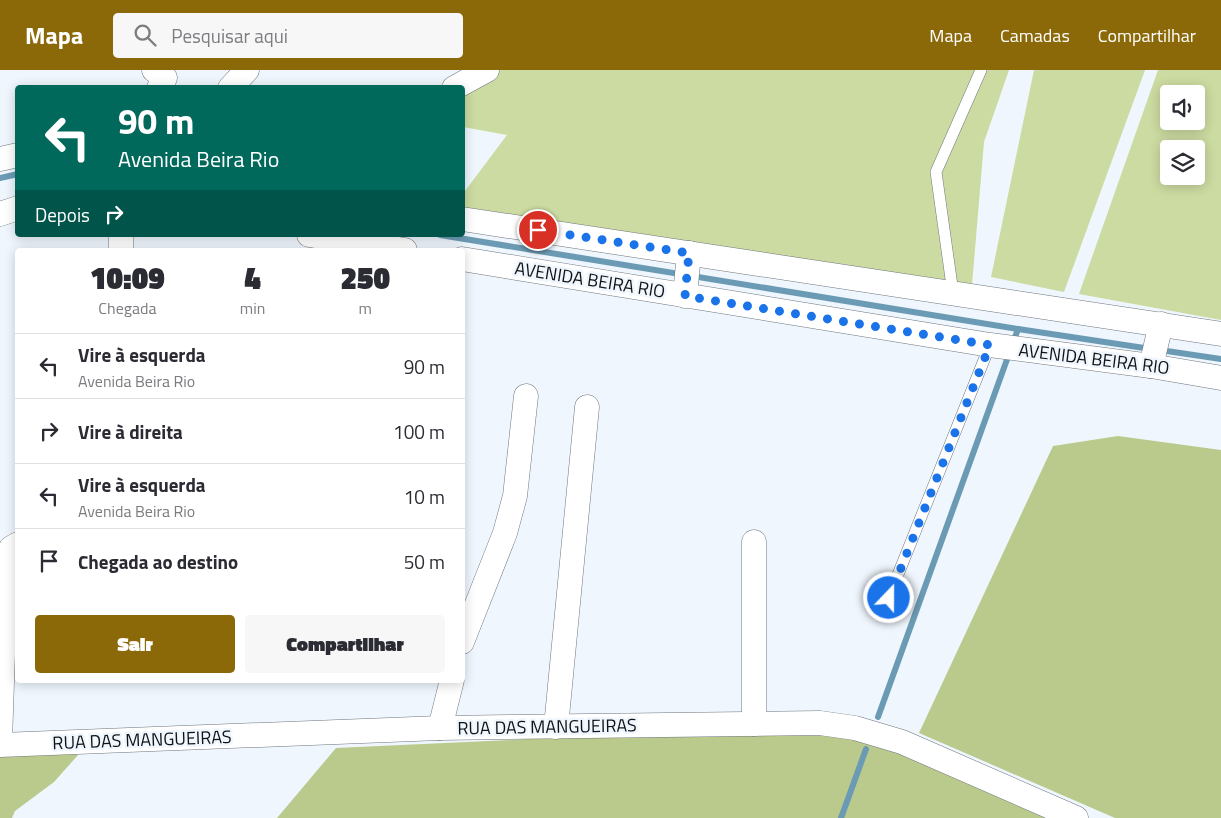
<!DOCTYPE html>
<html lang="pt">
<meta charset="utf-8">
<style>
:root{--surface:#fff;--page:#f7f7f7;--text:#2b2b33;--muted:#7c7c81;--line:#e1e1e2;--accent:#8b6808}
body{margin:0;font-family:"Titillium Web",sans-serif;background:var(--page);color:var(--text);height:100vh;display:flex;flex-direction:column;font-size:19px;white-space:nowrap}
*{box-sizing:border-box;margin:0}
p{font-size:16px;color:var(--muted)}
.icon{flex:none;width:28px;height:28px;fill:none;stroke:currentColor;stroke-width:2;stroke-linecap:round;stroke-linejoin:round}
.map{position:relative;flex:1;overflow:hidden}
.drawer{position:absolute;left:15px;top:178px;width:450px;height:435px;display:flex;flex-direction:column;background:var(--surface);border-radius:5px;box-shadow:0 2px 12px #0003}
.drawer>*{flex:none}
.top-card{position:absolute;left:15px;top:15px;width:450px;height:152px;border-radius:5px;box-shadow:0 2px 12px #0003;background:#00695c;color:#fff;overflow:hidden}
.buttons{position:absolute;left:1160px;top:15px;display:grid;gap:10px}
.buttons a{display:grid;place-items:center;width:45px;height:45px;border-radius:5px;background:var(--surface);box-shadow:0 2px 12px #0003;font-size:25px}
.pin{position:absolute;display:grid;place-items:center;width:42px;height:42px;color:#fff;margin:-21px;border:2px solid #fff;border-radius:50%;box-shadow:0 1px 5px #0007}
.me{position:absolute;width:55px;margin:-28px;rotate:22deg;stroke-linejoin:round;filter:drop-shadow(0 0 4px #0008)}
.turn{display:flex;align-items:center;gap:18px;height:105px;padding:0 20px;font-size:22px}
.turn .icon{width:65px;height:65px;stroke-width:2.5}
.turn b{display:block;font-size:35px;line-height:42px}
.then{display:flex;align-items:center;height:48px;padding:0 20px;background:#0003;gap:10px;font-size:19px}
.eta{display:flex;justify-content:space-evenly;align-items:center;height:85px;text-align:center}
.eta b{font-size:30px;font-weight:800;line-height:35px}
.cta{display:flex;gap:10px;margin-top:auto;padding:10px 20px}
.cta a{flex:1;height:58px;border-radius:5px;background:var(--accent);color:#fff;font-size:20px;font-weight:800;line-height:58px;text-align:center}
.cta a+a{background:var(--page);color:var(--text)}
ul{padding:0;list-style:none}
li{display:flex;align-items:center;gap:15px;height:65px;padding:0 20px;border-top:1px solid var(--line)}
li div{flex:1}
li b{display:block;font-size:19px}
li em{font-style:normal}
header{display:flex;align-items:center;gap:30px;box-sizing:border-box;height:70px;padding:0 25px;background:var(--accent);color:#fff}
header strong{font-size:24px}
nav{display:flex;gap:28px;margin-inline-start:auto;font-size:18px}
.search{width:350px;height:45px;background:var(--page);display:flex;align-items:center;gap:12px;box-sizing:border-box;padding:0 18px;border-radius:5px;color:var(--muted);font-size:19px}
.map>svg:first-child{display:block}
.green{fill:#ccdba1;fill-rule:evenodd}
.forest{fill:#baca8d}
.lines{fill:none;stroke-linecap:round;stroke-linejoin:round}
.stream{stroke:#6b9bb4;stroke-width:6}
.service-casing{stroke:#6f767e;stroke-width:12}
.minor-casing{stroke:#6f767e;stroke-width:25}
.service{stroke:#fff;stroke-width:11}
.minor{stroke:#fff;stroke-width:24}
.route{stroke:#1a73e8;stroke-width:9;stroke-dasharray:0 16.2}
.labels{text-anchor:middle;stroke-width:5;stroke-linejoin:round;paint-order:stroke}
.street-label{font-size:18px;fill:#101316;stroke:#eff6fd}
</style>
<header>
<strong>Mapa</strong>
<div class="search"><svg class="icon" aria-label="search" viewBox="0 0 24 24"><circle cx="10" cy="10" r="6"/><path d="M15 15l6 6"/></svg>Pesquisar aqui</div>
<nav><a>Mapa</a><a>Camadas</a><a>Compartilhar</a></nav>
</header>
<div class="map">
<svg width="1221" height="748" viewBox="0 0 1221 748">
<rect width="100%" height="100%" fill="#eff6fd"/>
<g class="green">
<path d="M491,0H1009L984,72L972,215L463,138L462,125L507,65L463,57V24Z"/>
<path d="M1034,0H1145L1064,222L991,207Z"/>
<path d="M1158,0H1221V250L1079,224ZM1169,24H1196V51H1169ZM1169,79H1196V106H1169Z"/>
</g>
<g class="forest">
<path d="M1118,366L1221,380V748H1115L919,663L1053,376Z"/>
<path d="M589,657L817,658L899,683L1052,748H277L336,678L529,669Z"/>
<path d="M0,670H36L78,685L54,712L15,741L12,748H0Z"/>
</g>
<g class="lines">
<g class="stream">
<path d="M0,108L18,104"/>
<path d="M440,165L1018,259"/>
<path d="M1160,280L1221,289"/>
<path d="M878,647L1018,259L1151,279"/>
<path d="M841,748L866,679"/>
</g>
<g class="service-casing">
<g id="service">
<path d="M953,223L936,102L981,0"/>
<path d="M889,527L990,275"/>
</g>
</g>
<g class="minor-casing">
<g id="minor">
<path d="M154,0L165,8L159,18"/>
<path d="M230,18L247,0"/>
<path d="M454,18L487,0"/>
<path d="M0,89L18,85"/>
<path d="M0,144L18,138"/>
<path d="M462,149L1221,264"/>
<path d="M309,165L405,180"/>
<path d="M121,180V165"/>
<path d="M462,189L990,275L1151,296L1221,308"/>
<path d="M685,226L689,183"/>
<path d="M1151,296L1161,254"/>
<path d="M462,572L505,463L515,426L526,326"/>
<path d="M754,654V472"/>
<path d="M556,657L587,337"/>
<path d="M440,658L452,610"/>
<path d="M0,671L6,495L11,478L18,474"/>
<path d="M0,675L440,658L820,653L855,658L902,672L1076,748"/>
</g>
</g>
<use href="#service" class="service"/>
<use href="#minor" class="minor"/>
</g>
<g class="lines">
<path class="route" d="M538,160L689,183L685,226L990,275L889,528"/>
</g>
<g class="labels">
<g class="street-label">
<text transform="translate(590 210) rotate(9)" y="6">AVENIDA BEIRA RIO</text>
<text transform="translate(1094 289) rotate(7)" y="6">AVENIDA BEIRA RIO</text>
<text transform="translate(547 657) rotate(-1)" y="6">RUA DAS MANGUEIRAS</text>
<text transform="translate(142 670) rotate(-2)" y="6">RUA DAS MANGUEIRAS</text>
</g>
</g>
</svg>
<div class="buttons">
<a><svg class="icon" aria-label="sound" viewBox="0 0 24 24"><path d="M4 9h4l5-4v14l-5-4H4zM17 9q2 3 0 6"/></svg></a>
<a><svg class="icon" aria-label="layers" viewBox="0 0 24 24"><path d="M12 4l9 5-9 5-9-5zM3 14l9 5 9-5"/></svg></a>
</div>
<div class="pin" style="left:538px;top:160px;background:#d93025"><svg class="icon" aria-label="arrive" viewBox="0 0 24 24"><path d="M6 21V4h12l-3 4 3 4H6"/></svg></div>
<svg class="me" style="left:889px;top:528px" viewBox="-20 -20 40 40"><circle r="17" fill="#1a73e8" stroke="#fff" stroke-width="3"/><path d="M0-11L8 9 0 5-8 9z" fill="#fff"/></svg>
<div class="top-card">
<div class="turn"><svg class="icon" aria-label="left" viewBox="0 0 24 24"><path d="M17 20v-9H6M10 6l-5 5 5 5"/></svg><div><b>90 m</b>Avenida Beira Rio</div></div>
<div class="then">Depois<svg class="icon" aria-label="right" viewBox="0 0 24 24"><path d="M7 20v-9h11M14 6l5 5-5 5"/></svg></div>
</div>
<section class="drawer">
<div class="eta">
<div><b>10:09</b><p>Chegada</p></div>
<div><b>4</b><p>min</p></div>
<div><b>250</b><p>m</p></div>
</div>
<ul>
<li><svg class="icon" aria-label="left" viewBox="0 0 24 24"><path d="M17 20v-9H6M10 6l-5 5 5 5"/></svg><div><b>Vire à esquerda</b><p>Avenida Beira Rio</p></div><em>90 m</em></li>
<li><svg class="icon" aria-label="right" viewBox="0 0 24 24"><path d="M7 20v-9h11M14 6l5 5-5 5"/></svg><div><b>Vire à direita</b></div><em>100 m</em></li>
<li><svg class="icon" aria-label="left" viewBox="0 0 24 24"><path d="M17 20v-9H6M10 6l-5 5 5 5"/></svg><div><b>Vire à esquerda</b><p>Avenida Beira Rio</p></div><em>10 m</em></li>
<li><svg class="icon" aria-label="arrive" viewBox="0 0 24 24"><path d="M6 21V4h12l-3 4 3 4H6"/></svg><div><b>Chegada ao destino</b></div><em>50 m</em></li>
</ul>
<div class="cta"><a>Sair</a><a>Compartilhar</a></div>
</section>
</div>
